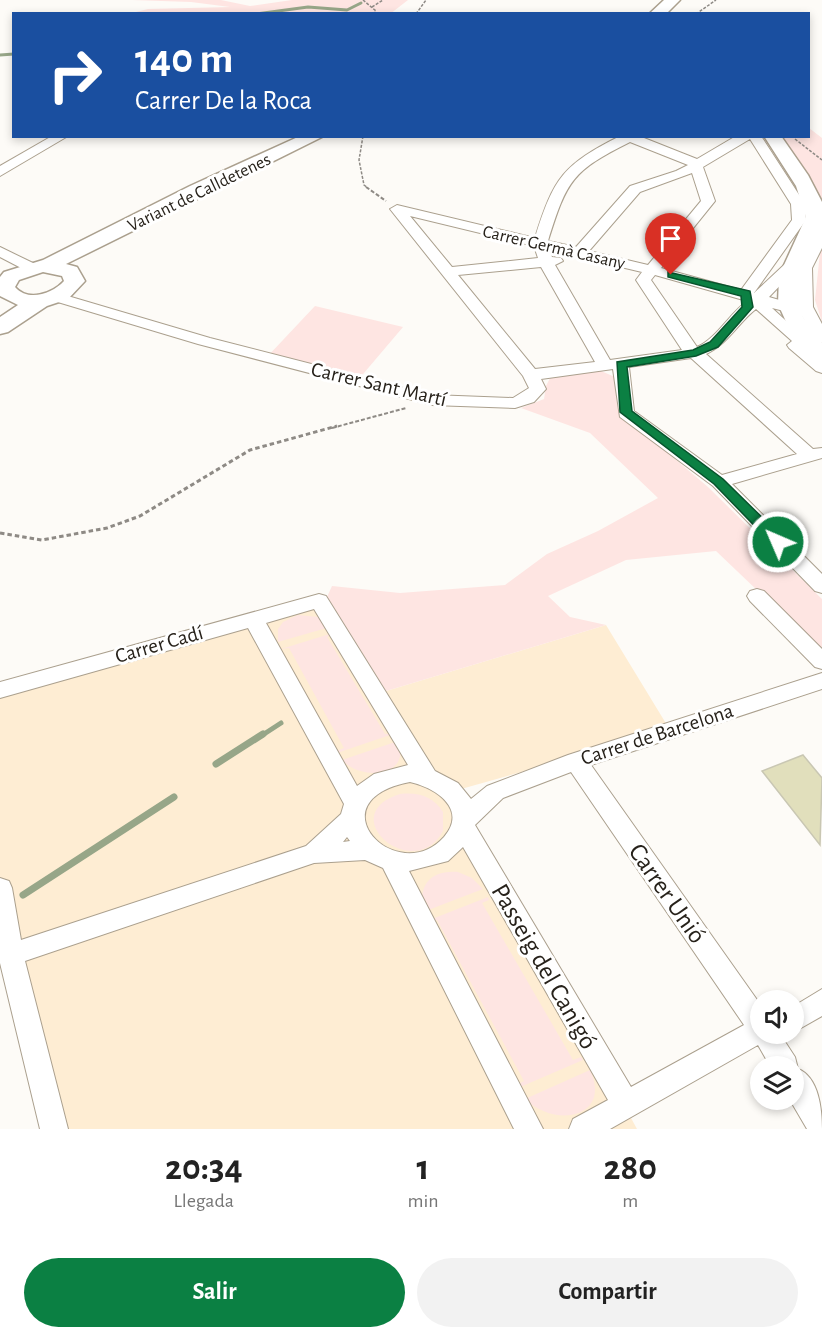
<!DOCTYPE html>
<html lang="es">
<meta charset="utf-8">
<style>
:root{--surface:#fff;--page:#f2f2f2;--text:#222;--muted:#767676;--accent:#0b8043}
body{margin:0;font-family:"Alegreya Sans",sans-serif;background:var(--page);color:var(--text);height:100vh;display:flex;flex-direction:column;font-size:22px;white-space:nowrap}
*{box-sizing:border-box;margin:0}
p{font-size:20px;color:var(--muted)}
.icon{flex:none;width:33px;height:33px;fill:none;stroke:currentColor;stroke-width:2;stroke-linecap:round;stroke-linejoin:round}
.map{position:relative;height:1129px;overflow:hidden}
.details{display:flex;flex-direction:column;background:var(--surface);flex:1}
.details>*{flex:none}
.hud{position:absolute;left:12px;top:12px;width:798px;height:126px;border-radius:0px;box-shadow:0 3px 9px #0003;background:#1a4fa0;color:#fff;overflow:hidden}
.controls{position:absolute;left:750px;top:990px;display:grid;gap:12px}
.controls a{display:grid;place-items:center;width:54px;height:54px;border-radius:50%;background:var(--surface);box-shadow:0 3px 9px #0003;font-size:30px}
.pin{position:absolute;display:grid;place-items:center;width:51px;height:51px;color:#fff;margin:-62px -26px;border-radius:50% 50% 50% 0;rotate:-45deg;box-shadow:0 0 6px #0007}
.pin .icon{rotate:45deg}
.me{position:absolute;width:66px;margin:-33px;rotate:315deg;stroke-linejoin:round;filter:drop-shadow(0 0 4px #0008)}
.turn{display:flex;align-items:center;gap:21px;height:126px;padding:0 24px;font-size:27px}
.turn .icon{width:78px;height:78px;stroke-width:2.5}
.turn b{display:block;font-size:42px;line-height:51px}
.eta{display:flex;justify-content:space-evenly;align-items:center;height:102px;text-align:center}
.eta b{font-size:36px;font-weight:700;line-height:42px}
.button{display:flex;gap:12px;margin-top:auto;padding:12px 24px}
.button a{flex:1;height:69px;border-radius:36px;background:var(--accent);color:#fff;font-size:24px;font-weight:700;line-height:69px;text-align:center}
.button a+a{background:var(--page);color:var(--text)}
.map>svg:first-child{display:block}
.built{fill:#feedd3}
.green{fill:#fee5e2}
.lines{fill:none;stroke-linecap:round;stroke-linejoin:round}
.stream-far2{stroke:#97a688;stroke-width:3}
.stream-far1{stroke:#97a688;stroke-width:5}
.stream{stroke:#97a688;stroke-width:7}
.building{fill:#e1dfbc;stroke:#c9c7b3;stroke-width:1.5}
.street-casing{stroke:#aba08e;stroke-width:2}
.secondary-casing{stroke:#aba08e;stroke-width:3}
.path-far2{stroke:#8e8a85;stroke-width:1.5;stroke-dasharray:3 1.5;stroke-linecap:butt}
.path-far1{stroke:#8e8a85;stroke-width:2;stroke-dasharray:4 2;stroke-linecap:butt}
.path{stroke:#8e8a85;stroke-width:3;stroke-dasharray:4.5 3;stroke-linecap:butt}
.street{fill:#fff;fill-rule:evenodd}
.secondary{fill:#fff;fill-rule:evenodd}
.route{fill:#0b8043;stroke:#07532c;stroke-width:1.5}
.labels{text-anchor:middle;stroke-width:6;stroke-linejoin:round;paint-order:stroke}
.far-street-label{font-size:18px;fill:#27221b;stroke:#fff}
.street-label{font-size:21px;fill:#27221b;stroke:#fff}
.near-street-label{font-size:26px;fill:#27221b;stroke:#fff}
</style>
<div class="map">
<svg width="822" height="1129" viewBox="0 0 822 1129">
<rect width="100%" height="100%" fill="#fdfbf7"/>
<path class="built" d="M319,601L376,694L606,625L670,730L454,791L637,1129H43L0,939V683Z"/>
<g class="green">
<path d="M132,0H221L250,6L292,0H408L390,14L132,13L148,9L230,7L191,2Z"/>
<path d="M809,128L822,138V322L815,300L821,243L814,201L772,137L808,136Z"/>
<path d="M315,306L403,327L358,380L267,357Z"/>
<path d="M601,371L615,377L622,414L708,487L822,599V652L716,551L626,560L548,596L570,617L606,625L386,691L327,597L332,586L400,593L505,585L547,554L598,531L658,498L590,433L521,408L544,399L546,386L551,376Z"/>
<path d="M298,615L318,617L330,627L278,642V629L283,622Z"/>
<path d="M333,633L327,637L385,734H393L337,753V751L344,748L289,648L281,649Z"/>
<path d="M398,741C412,776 362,782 342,760Z"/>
<path d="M400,794C418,792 433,796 443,812V831C414,885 332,815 400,794Z"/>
<path d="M458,872L472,878L483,889L423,912C418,885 430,870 458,872Z"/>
<path d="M488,897L489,900L482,903L573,1060L581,1057L583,1060L518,1088L516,1085L524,1081L437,920L429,923L427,921Z"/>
<path d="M590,1070C612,1117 556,1129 525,1099Z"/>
</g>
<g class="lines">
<g class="stream-far2">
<path d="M146,14H185"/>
<path d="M256,14L308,7L347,10L361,3"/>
<path d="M0,55L14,54"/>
</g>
<path class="stream-far1" d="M261,736L281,723"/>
<g class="stream">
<path d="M216,764L263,734"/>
<path d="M23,895L174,797"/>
</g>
</g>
<path class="building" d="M803,755L822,778L820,845L762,771Z"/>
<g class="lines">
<g class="street-casing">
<g id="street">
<path d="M52,136H68L0,176V166Z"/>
<path d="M620,136H639L697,159L736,136H761L805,204L806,220L754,293L785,264H795L797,267L795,270L769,297L793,304L796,307L788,312L772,308L795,329L818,345L820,348L813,352L822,360V373L816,371L789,348L787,345L792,341L756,309C738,323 727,345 706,354L813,449L822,448V458L732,484L822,574V593L815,591L713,486L620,417L613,369L541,379L546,389L534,402L515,408L432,405L198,344L51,300L48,297L56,292L61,294L210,338L432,395L513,398L529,388L523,376L390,209L397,205L535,238C554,177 563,165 620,136ZM750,139L791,204L792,220L741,290L661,268L715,201L703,167ZM630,142L688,165L676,171L630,186L576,247L548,241C567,180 572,171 630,142ZM692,173L701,201L648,265L589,251L640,192ZM410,216L534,246L538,258L452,267ZM549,250L642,272L636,280L682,350L610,360L555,265L563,261L561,258L552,257ZM541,267L595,362L535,369L458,275ZM655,275L747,301C729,314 717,338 697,347L651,280ZM691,358L797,454L722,475L634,411L629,367Z"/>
<path d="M817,216L822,217V248L812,268L813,307L822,324V343L816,341L797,307L798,268L810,243V220Z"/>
<path d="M0,247L35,264L37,267L35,270H25L0,257Z"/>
<path d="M757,589L764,591L822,649V669L815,667L750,601L747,596L750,591Z"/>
<path d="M319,594L326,596L435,771L458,783L471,799L487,786L568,755L822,673V689L591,765L760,1004V1034H780L795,1057L798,1069C819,1077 822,1110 822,1129H807L790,1100H794V1066H770L758,1045L610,1129H569L573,1119L608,1100L463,847L448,861L409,871L543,1129H514L383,868L365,860L314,863L25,961L68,1129H40L0,963V878L9,881L12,888L21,940L306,846L341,814L344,804L248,628L0,698V682ZM314,609L408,765L374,774L357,786L266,623ZM571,772L744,1025L631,1087L475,825L503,798ZM410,782C436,788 468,809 444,837C397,889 312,801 410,782ZM347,837L350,841L343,842Z"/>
<path d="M822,989V1016L794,1032V1006Z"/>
</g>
</g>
<g class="secondary-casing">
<g id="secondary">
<path d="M664,0H680L666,14H649Z"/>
<path d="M300,136H324L66,264L77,267L85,281L68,299L47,306L8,332L0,334V317L18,305L0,296V277L4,272L43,260L190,186ZM43,272L62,276L64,281C52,294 28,302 15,287L19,280Z"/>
<path d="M764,136H781L808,175L822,202V229L805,261L798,290L803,317L822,343V362L814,360L792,335L778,304L779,276L806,217L796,186Z"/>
</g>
</g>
<g class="path-far2">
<path d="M363,0L376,11L374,14"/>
<path d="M372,7L383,0"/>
<path d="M416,14L426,0"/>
<path d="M696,14L716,0"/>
<path d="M363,136L359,160L364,185L368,188"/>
<path d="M795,139L822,160"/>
</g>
<g class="path-far1">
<path d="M366,187L386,201"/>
<path d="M332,428L406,408"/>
</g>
<path class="path" d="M0,533L42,540L107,528L140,516L250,450L337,426"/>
<use href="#street" class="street"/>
<use href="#secondary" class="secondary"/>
</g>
<path class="route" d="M668,272L750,291L753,307L718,347L696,356L627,367L632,411L723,479L783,538V545H773L714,484L620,412L617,362L693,350L710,342L742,307L741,296L668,277Z"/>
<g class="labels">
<g class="far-street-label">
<text transform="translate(199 192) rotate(-26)" y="6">Variant de Calldetenes</text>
<text transform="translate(554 247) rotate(13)" y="6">Carrer Germà Casany</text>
</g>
<g class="street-label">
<text transform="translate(379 384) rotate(13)" y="7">Carrer Sant Martí</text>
<text transform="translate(159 644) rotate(-16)" y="7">Carrer Cadí</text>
<text transform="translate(657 734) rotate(-18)" y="7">Carrer de Barcelona</text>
</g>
<g class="near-street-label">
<text transform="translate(668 893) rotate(55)" y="9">Carrer Unió</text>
<text transform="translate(545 966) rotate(60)" y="9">Passeig del Canigó</text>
</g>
</g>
</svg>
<div class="controls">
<a><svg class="icon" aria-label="sound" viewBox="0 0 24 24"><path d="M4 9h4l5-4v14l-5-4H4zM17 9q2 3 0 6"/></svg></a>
<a><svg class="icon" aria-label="layers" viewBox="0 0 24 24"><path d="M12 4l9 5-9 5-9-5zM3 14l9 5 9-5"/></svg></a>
</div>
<div class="pin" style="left:671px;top:275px;background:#d93025"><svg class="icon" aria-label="arrive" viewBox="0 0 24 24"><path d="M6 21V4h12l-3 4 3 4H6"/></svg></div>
<svg class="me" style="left:778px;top:542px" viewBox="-20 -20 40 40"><circle r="17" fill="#0b8043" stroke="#fff" stroke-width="3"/><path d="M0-11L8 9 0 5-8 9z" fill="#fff"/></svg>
<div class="hud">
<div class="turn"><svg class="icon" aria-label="right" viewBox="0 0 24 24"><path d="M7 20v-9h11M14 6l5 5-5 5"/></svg><div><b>140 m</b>Carrer De la Roca</div></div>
</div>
</div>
<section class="details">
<div class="eta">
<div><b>20:34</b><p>Llegada</p></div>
<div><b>1</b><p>min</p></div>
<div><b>280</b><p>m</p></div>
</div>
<div class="button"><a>Salir</a><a>Compartir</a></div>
</section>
